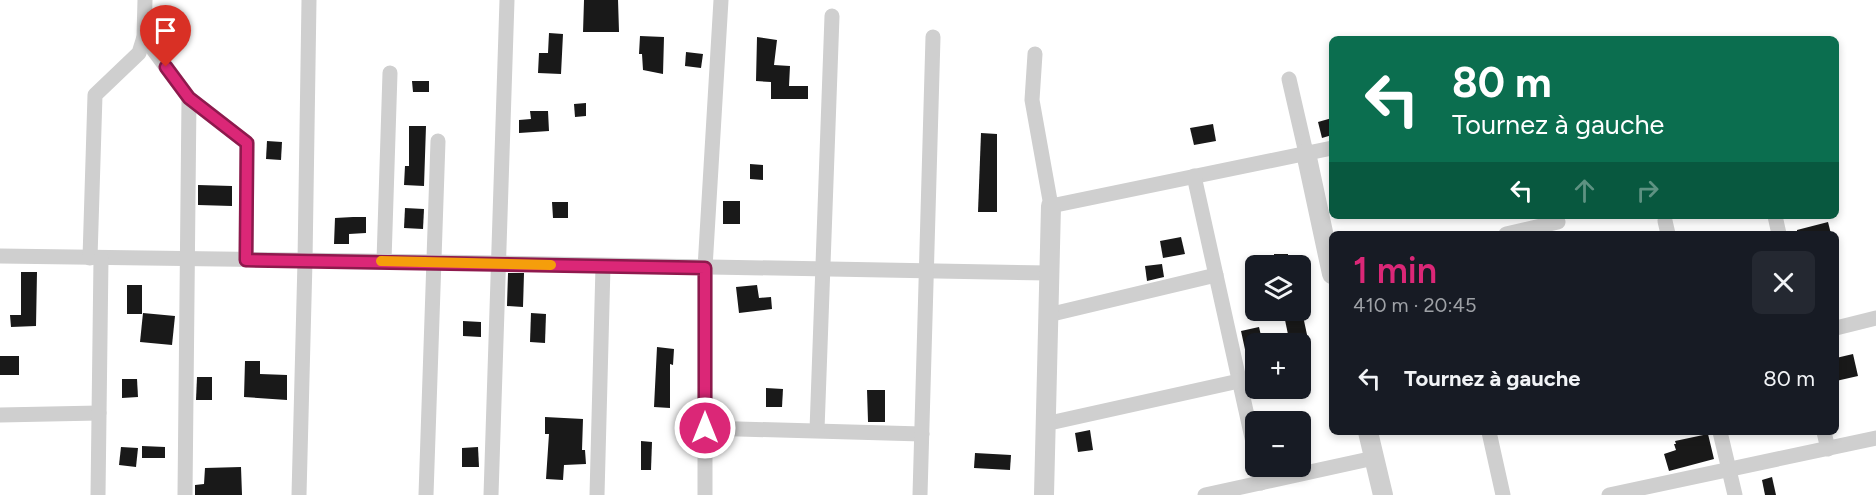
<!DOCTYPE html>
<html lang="fr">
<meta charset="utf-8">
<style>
:root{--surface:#171b24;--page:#242831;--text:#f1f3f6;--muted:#9ea1a6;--accent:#db2777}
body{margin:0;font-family:Figtree,sans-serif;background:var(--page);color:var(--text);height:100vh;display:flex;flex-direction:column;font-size:22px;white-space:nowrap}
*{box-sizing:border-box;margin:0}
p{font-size:20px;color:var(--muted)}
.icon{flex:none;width:33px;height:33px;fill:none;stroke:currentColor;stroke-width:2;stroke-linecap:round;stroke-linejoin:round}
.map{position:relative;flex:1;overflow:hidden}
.side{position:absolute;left:1329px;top:231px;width:510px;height:204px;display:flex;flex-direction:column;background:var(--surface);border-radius:9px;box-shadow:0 3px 9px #0003}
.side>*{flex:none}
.guide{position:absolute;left:1329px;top:36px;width:510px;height:183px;border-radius:9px;box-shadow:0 3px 9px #0003;background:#0b6e4f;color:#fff;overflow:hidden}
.controls{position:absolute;left:1245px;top:255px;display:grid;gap:12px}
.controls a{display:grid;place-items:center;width:66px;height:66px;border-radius:9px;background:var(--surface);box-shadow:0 3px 9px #0003;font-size:30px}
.pin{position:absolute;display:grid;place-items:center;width:51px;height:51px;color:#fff;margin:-62px -26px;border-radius:50% 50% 50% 0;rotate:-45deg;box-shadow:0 0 6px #0007}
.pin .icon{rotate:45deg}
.me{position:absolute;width:66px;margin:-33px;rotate:0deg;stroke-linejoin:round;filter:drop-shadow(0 0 4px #0008)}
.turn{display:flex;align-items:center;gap:21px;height:126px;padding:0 24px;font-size:27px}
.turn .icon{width:78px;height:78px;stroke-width:2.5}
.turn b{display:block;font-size:42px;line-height:51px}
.lanes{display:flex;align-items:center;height:57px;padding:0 24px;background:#0003;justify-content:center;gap:30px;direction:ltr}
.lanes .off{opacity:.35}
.round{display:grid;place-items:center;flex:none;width:63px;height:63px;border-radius:9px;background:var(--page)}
.summary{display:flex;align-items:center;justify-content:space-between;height:102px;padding:0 24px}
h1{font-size:36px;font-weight:600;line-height:45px;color:var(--accent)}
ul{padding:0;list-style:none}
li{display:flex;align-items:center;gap:18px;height:90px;padding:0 24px}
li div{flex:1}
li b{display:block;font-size:22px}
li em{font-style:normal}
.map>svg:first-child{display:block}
.building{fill:#191919}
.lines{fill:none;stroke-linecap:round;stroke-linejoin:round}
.minor{stroke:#cfcfcf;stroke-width:15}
.tertiary{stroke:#cfcfcf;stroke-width:20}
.route-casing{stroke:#8e194d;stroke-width:15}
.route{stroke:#db2777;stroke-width:10}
.slow{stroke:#f59e0b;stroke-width:10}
</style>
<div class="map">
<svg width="1876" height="495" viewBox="0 0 1876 495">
<rect width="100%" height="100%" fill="#fff"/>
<g class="building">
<path d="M584,0H618L619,32H583Z"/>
<path d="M549,33L563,34L561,74L538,73L539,53H548Z"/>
<path d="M640,36L664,37L663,74L643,70L642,54H639Z"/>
<path d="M757,37L777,40L774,65L790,66L789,86H808V99H771V82L756,81Z"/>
<path d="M686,52L703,54L701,68L685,66Z"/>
<path d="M412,81H429V92H413Z"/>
<path d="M586,103V116L575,117L574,104Z"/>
<path d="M530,111H548L549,131L519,133V120L531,119Z"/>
<path d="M1332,118V135L1322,138L1318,122Z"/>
<path d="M1213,124L1216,141L1194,145L1190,128Z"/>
<path d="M409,126H426L424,186L404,185L405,166H409Z"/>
<path d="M981,133L997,134V212H978Z"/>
<path d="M267,141L282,142L281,160L266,159Z"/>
<path d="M750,164L763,165V180L750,179Z"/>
<path d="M198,185L232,186V206L198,205Z"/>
<rect x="723" y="201" width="17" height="23"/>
<path d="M552,202H568V218H553Z"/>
<path d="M405,208L424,209L423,229L404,228Z"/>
<path d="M353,217H366V233L349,234V244H334L335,218Z"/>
<path d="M1828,222L1831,234H1797V230Z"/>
<path d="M1181,237L1185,254L1163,258L1160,241Z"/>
<path d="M1274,254H1288V265L1274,266Z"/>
<path d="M1162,264L1164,277L1147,281L1145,266Z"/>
<path d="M21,272H37L36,326L11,327L10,315H21Z"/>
<path d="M508,273H524L523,307L507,306Z"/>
<rect x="127" y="285" width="15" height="29"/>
<path d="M757,285L759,298L771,297L772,309L739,313L736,287Z"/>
<path d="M143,313L175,316L172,345L140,342Z"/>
<path d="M531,313L546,314L545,343L530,342Z"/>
<path d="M1303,316L1309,344H1290L1285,320Z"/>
<path d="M463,321L481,322V337L463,336Z"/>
<path d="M1259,327L1263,344H1256V352L1246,354L1241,331Z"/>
<path d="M657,347L674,349L673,365L670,364V408L654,407Z"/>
<path d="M1853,354L1858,376L1836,381V358Z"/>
<rect x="0" y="356" width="19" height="19"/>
<path d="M245,361H260V374L287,375V400L244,397Z"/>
<path d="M197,377H212V400H196Z"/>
<path d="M122,379H137L138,397L122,398Z"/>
<path d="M766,388L783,389L782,407H766Z"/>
<path d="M867,390H885V422H868Z"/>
<path d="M545,417L583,419L582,450H585L586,464L564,465L563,480L546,479L549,434H545Z"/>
<path d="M1090,430L1093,450L1078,452L1075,433Z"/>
<path d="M1708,434L1714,459L1669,471L1664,454L1676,450L1674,444H1676L1675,441Z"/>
<path d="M641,441L652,442L651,470H641Z"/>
<path d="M142,446L165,447V458H142Z"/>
<path d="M121,447L138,448L136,467L119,465Z"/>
<path d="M478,447L479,467H462V448Z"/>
<path d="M975,453L1011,455L1010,470L974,468Z"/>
<path d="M241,467L242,495H195V485L204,484L205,468Z"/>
<path d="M1772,477L1776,495H1765L1762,480Z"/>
</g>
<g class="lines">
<g class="minor">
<path d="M144,37L189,98L247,143L246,260"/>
<path d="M1035,54L1032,100L1051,206L1332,148"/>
<path d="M1289,79L1306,153"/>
<path d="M1194,176L1256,456"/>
<path d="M1775,216L1779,234"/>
<path d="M1665,221L1668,234"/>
<path d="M1506,234L1558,222L1556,216"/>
<path d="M0,256L435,262L1049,273"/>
<path d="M90,258L95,95L139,53L144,37L145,0"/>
<path d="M384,261L390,73"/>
<path d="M1048,315L1216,275"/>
<path d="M1836,328L1876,318"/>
<path d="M0,415L99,413"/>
<path d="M1045,424L1239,381"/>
<path d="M705,428L922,434"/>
<path d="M817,430L832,16"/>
<path d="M1489,432L1503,495"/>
<path d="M1720,432L1735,495"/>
<path d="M1824,432L1828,449"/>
<path d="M1258,466L1261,483"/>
<path d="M98,495L101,258"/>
<path d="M185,495L189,98"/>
<path d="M299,495L305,261L309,0"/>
<path d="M426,495L438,141"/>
<path d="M491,495L507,0"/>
<path d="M597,495L603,266"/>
<path d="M705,495V268L721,0"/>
<path d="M920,495L933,37"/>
<path d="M1205,495L1374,458"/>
<path d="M1609,495L1876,438"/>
</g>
<g class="tertiary">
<path d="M1306,153L1332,274"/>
<path d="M1368,432L1383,495"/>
<path d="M1044,495L1051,206"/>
</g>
</g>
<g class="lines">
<g class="route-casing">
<path id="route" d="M166,67L189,98L247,143L246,260L705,268V428"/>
</g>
<use href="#route" class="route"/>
<path class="slow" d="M381,261L551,265"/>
</g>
</svg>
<div class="controls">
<a><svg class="icon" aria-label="layers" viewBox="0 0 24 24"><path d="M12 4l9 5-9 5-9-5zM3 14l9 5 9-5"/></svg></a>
<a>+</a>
<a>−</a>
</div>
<div class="pin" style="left:166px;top:67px;background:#d93025"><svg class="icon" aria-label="arrive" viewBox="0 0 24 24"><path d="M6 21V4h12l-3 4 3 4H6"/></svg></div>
<svg class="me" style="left:705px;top:428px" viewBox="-20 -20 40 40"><circle r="17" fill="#db2777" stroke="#fff" stroke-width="3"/><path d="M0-11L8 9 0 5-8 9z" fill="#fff"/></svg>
<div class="guide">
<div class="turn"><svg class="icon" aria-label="left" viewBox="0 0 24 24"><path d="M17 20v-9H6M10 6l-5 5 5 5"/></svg><div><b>80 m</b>Tournez à gauche</div></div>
<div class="lanes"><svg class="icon" aria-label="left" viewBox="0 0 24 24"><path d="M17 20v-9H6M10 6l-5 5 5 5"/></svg><svg class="icon off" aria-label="ahead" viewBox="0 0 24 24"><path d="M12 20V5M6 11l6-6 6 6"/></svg><svg class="icon off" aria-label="right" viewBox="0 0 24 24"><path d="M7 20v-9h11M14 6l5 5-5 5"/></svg></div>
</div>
<section class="side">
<div class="summary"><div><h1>1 min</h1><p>410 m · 20:45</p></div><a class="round"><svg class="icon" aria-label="close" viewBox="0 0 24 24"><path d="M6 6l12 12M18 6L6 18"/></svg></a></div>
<ul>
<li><svg class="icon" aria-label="left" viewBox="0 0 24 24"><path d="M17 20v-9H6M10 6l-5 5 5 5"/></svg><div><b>Tournez à gauche</b></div><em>80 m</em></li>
</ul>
</section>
</div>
